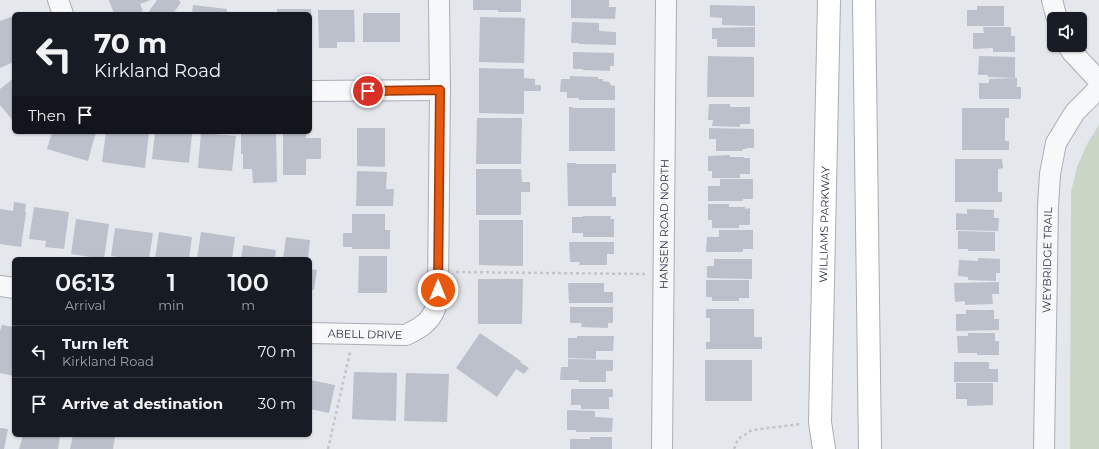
<!DOCTYPE html>
<style>
:root{--surface:#171b24;--page:#242831;--text:#f1f3f6;--muted:#9ea1a6;--line:#363941}
body{margin:0;font-family:Montserrat,sans-serif;background:var(--page);color:var(--text);height:100vh;display:flex;flex-direction:column;font-size:15px;white-space:nowrap}
*{box-sizing:border-box;margin:0}
p{font-size:13px;color:var(--muted)}
.icon{flex:none;width:22px;height:22px;fill:none;stroke:currentColor;stroke-width:2;stroke-linecap:round;stroke-linejoin:round}
.map{position:relative;flex:1;overflow:hidden}
.details{position:absolute;left:12px;top:257px;width:300px;height:180px;display:flex;flex-direction:column;background:var(--surface);border-radius:6px;box-shadow:0 1px 3px #0004}
.details>*{flex:none}
.banner{position:absolute;left:12px;top:12px;width:300px;height:122px;border-radius:6px;box-shadow:0 1px 3px #0004;background:#171b24;color:var(--text);overflow:hidden}
.buttons{position:absolute;left:1047px;top:12px;display:grid;gap:8px}
.buttons a{display:grid;place-items:center;width:40px;height:40px;border-radius:6px;background:var(--surface);box-shadow:0 1px 3px #0004;font-size:20px}
.pin{position:absolute;display:grid;place-items:center;width:34px;height:34px;color:#fff;margin:-17px;border:2px solid #fff;border-radius:50%;box-shadow:0 1px 4px #0007}
.me{position:absolute;width:44px;margin:-22px;rotate:0deg;stroke-linejoin:round;filter:drop-shadow(0 0 3px #0008)}
.turn{display:flex;align-items:center;gap:14px;height:84px;padding:0 16px;font-size:18px}
.turn .icon{width:52px;height:52px;stroke-width:2.5}
.turn b{display:block;font-size:28px;line-height:34px}
.then{display:flex;align-items:center;height:38px;padding:0 16px;background:#0003;gap:8px;font-size:15px}
.eta{display:flex;justify-content:space-evenly;align-items:center;height:68px;text-align:center}
.eta b{font-size:24px;font-weight:600;line-height:28px}
ul{padding:0;list-style:none}
li{display:flex;align-items:center;gap:12px;height:52px;padding:0 16px;border-top:1px solid var(--line)}
li div{flex:1}
li b{display:block;font-size:15px}
li em{font-style:normal}
.map>svg:first-child{display:block}
.green{fill:#c9d6c5}
.building{fill:#bbc0ca}
.lines{fill:none;stroke-linecap:round;stroke-linejoin:round}
.minor-casing{stroke:#a9aeb7;stroke-width:22}
.secondary-casing{stroke:#a9aeb7;stroke-width:24}
.path{stroke:#c2c5cb;stroke-width:2.5;stroke-dasharray:3 3;stroke-linecap:butt}
.minor{stroke:#f7f8fa;stroke-width:20}
.secondary{stroke:#fff;stroke-width:22}
.route-casing{stroke:#983908;stroke-width:10}
.route{stroke:#ea580c;stroke-width:7}
.labels{text-anchor:middle;stroke-width:3;stroke-linejoin:round;paint-order:stroke}
.street-label{font-size:11px;fill:#2b3445;stroke:#f4f6f9}
</style>
<div class="map">
<svg width="1099" height="449" viewBox="0 0 1099 449">
<rect width="100%" height="100%" fill="#e4e7ec"/>
<path class="green" d="M1099,125V449H1070L1071,192L1077,167L1087,144Z"/>
<g class="building">
<path d="M109,0H151L140,4L143,11L136,14H114Z"/>
<path d="M157,0H178L181,2L173,14H147Z"/>
<path d="M473,0H521V12H498V10H473Z"/>
<path d="M571,0H609V7H616L615,19L571,18Z"/>
<path d="M193,5L227,9V14H192Z"/>
<path d="M710,5L755,6V26L722,25V18L710,17Z"/>
<path d="M977,6H1004V26H967V10H977Z"/>
<rect x="277" y="9" width="34" height="5"/>
<path d="M318,10H354L355,42H337V48H319Z"/>
<path d="M235,12L253,13V14H235Z"/>
<rect x="363" y="13" width="37" height="29"/>
<path d="M14,16V62L0,68V21Z"/>
<path d="M480,17L525,18L524,63L479,62Z"/>
<path d="M572,22L599,23V31L616,32V45L579,44V43H571Z"/>
<path d="M755,27V47H717V39H712V28Z"/>
<path d="M983,27H1011V36H1015V52H993V48L973,49V33H984Z"/>
<path d="M573,52L614,53V66H610V71L583,70V69H573Z"/>
<path d="M708,56L754,57V97H707Z"/>
<path d="M979,56L1015,57V78L988,77V75H978Z"/>
<path d="M479,68L524,69V78L535,79V85H541V91H524V114L479,113Z"/>
<path d="M570,76L598,77V79H603V81L610,82V85L615,86V100H579V98H567V92H560L561,79H570Z"/>
<path d="M14,78V122L0,105V89Z"/>
<path d="M1017,78V87H1021V99H979V83H989V79Z"/>
<path d="M709,104H730V107H750V124H740V127L712,126L713,120H708Z"/>
<path d="M569,107H573V108H615V151H569Z"/>
<path d="M962,108H1009V118H1005V141H1009V150H962Z"/>
<path d="M477,118H522L521,164H476Z"/>
<path d="M357,128H385V167L357,166Z"/>
<path d="M709,128L754,129V148H746V149H743L742,151H716V139H709Z"/>
<path d="M52,132H96L88,161L47,149Z"/>
<path d="M106,132H149L145,168L102,162Z"/>
<path d="M155,132H172L192,134L189,163L152,159Z"/>
<path d="M283,132H306V138H321V159H306V175H283Z"/>
<path d="M201,133L236,136L232,171L198,168Z"/>
<path d="M276,133L277,182L253,183L252,169H243V154H241V134Z"/>
<path d="M730,155V157H744V158H750V174H740V178H712V171H708V156Z"/>
<path d="M955,159H1002L1003,168L998,169V192H1002V202H955Z"/>
<path d="M567,163H576V164H616V173H612V197H616V206H568Z"/>
<path d="M476,169H521L522,182H530V192H521V215H476Z"/>
<path d="M357,171L387,172L386,189H394L393,206H356Z"/>
<path d="M720,179H753V199H743V201H708V186H720Z"/>
<path d="M14,202L26,204L25,212L26,213L21,247L0,244V209L13,211Z"/>
<path d="M708,204H729V207H745V209L750,208V225H739V228H712V220H708Z"/>
<path d="M34,207L69,212L64,249L45,247L46,241L29,239Z"/>
<path d="M967,209L994,210V218H999L998,231L956,230V213L967,214Z"/>
<path d="M352,214H385V230H390V249H352V247H343V233H352Z"/>
<path d="M583,216H611L610,219H614V237H583V233H572V217H583Z"/>
<path d="M76,219L109,224L104,259L71,254Z"/>
<path d="M479,220H523V266L479,265Z"/>
<path d="M115,228L153,233L149,259H132L111,256Z"/>
<path d="M719,230H753V249H743V252H706L707,237H719Z"/>
<path d="M958,231L995,232V251H968V249H958Z"/>
<path d="M159,232L192,237L189,259H155Z"/>
<path d="M201,232L235,237L232,259H197Z"/>
<path d="M286,237L310,240L308,259H283Z"/>
<path d="M569,242H614V254H607V265H579L580,262H570Z"/>
<path d="M243,245L276,250L275,259H241Z"/>
<path d="M359,256H387V293H358Z"/>
<path d="M978,258L1000,259V273H996V281L968,280V277L958,276L959,260L978,261Z"/>
<path d="M714,259H752V279L707,278V266H714Z"/>
<path d="M310,269L317,270L314,290H310Z"/>
<path d="M478,279H523L522,324H478Z"/>
<path d="M706,280H749V298H739V301H712V297H706Z"/>
<path d="M999,282V294H992L993,304L965,305V301L955,302L954,283Z"/>
<path d="M568,283H604V292H613V303H569Z"/>
<path d="M570,307H613V323H608V328L581,327L582,323H570Z"/>
<path d="M706,309H754V337H762V349H706V342H710V318H706Z"/>
<path d="M966,310H994V319H999V330L956,331V314H966Z"/>
<path d="M2,325L14,327V376L0,373V331Z"/>
<path d="M480,333L521,361L520,362L529,368L524,374L516,369L497,397L456,368Z"/>
<path d="M968,333H995V341H999V355H977V353H958L957,336H968Z"/>
<path d="M577,336H614L613,351H596V359L568,358V338H577Z"/>
<path d="M568,359L613,360V371H606V382H579V380H560L561,367H568Z"/>
<rect x="705" y="360" width="47" height="41"/>
<path d="M954,362H989V369H998V382H954Z"/>
<path d="M354,372L397,373L396,421L352,419Z"/>
<path d="M406,373L449,374L447,422L404,421Z"/>
<path d="M310,380L335,385L329,413L310,409Z"/>
<path d="M956,383H993V405L967,406V399H956Z"/>
<path d="M571,389H613V397H609V409H581V405H571Z"/>
<path d="M567,410L595,411V417L613,418L612,432H576V430H567Z"/>
<path d="M0,428L8,429L4,449H0Z"/>
<path d="M23,435H54L60,437L58,449H19Z"/>
<path d="M73,435H104L115,437L113,449H70Z"/>
<path d="M590,437H612V449H570V439H590Z"/>
</g>
<g class="lines">
<g class="minor-casing">
<g id="minor">
<path d="M58,0L63,14"/>
<path d="M1052,0L1057,19"/>
<path d="M1068,45L1072,52L1099,81"/>
<path d="M310,91L440,90"/>
<path d="M0,286L14,288"/>
<path id="s1" d="M310,333L406,335C418,329 430,323 435,309C437,303 437,296 438,289L440,90L439,0"/>
<path id="s2" d="M662,449L666,0"/>
<path id="s3" d="M1044,449L1048,206L1050,174L1056,143L1075,112L1099,88"/>
</g>
</g>
<g class="secondary-casing">
<g id="secondary">
<path d="M864,0L870,449"/>
<path id="s4" d="M824,449L820,422L829,0"/>
</g>
</g>
<g class="path">
<path d="M456,272L645,274"/>
<path d="M328,449L350,352"/>
<path d="M734,449L738,439L752,430L801,424"/>
</g>
<use href="#minor" class="minor"/>
<use href="#secondary" class="secondary"/>
</g>
<g class="lines">
<g class="route-casing">
<path id="route" d="M368,91L440,90L438,290"/>
</g>
<use href="#route" class="route"/>
</g>
<g class="labels">
<g class="street-label">
<text dy="4" stroke="none"><textPath href="#s2" startOffset="225">HANSEN ROAD NORTH</textPath></text>
<text dy="4" stroke="none"><textPath href="#s4" startOffset="225">WILLIAMS PARKWAY</textPath></text>
<text dy="4" stroke="none"><textPath href="#s3" startOffset="189">WEYBRIDGE TRAIL</textPath></text>
<text dy="4" stroke="none"><textPath href="#s1" startOffset="55">ABELL DRIVE</textPath></text>
</g>
</g>
</svg>
<div class="buttons">
<a><svg class="icon" aria-label="sound" viewBox="0 0 24 24"><path d="M4 9h4l5-4v14l-5-4H4zM17 9q2 3 0 6"/></svg></a>
</div>
<div class="pin" style="left:368px;top:91px;background:#d93025"><svg class="icon" aria-label="arrive" viewBox="0 0 24 24"><path d="M6 21V4h12l-3 4 3 4H6"/></svg></div>
<svg class="me" style="left:438px;top:290px" viewBox="-20 -20 40 40"><circle r="17" fill="#ea580c" stroke="#fff" stroke-width="3"/><path d="M0-11L8 9 0 5-8 9z" fill="#fff"/></svg>
<div class="banner">
<div class="turn"><svg class="icon" aria-label="left" viewBox="0 0 24 24"><path d="M17 20v-9H6M10 6l-5 5 5 5"/></svg><div><b>70 m</b>Kirkland Road</div></div>
<div class="then">Then<svg class="icon" aria-label="arrive" viewBox="0 0 24 24"><path d="M6 21V4h12l-3 4 3 4H6"/></svg></div>
</div>
<section class="details">
<div class="eta">
<div><b>06:13</b><p>Arrival</p></div>
<div><b>1</b><p>min</p></div>
<div><b>100</b><p>m</p></div>
</div>
<ul>
<li><svg class="icon" aria-label="left" viewBox="0 0 24 24"><path d="M17 20v-9H6M10 6l-5 5 5 5"/></svg><div><b>Turn left</b><p>Kirkland Road</p></div><em>70 m</em></li>
<li><svg class="icon" aria-label="arrive" viewBox="0 0 24 24"><path d="M6 21V4h12l-3 4 3 4H6"/></svg><div><b>Arrive at destination</b></div><em>30 m</em></li>
</ul>
</section>
</div>
